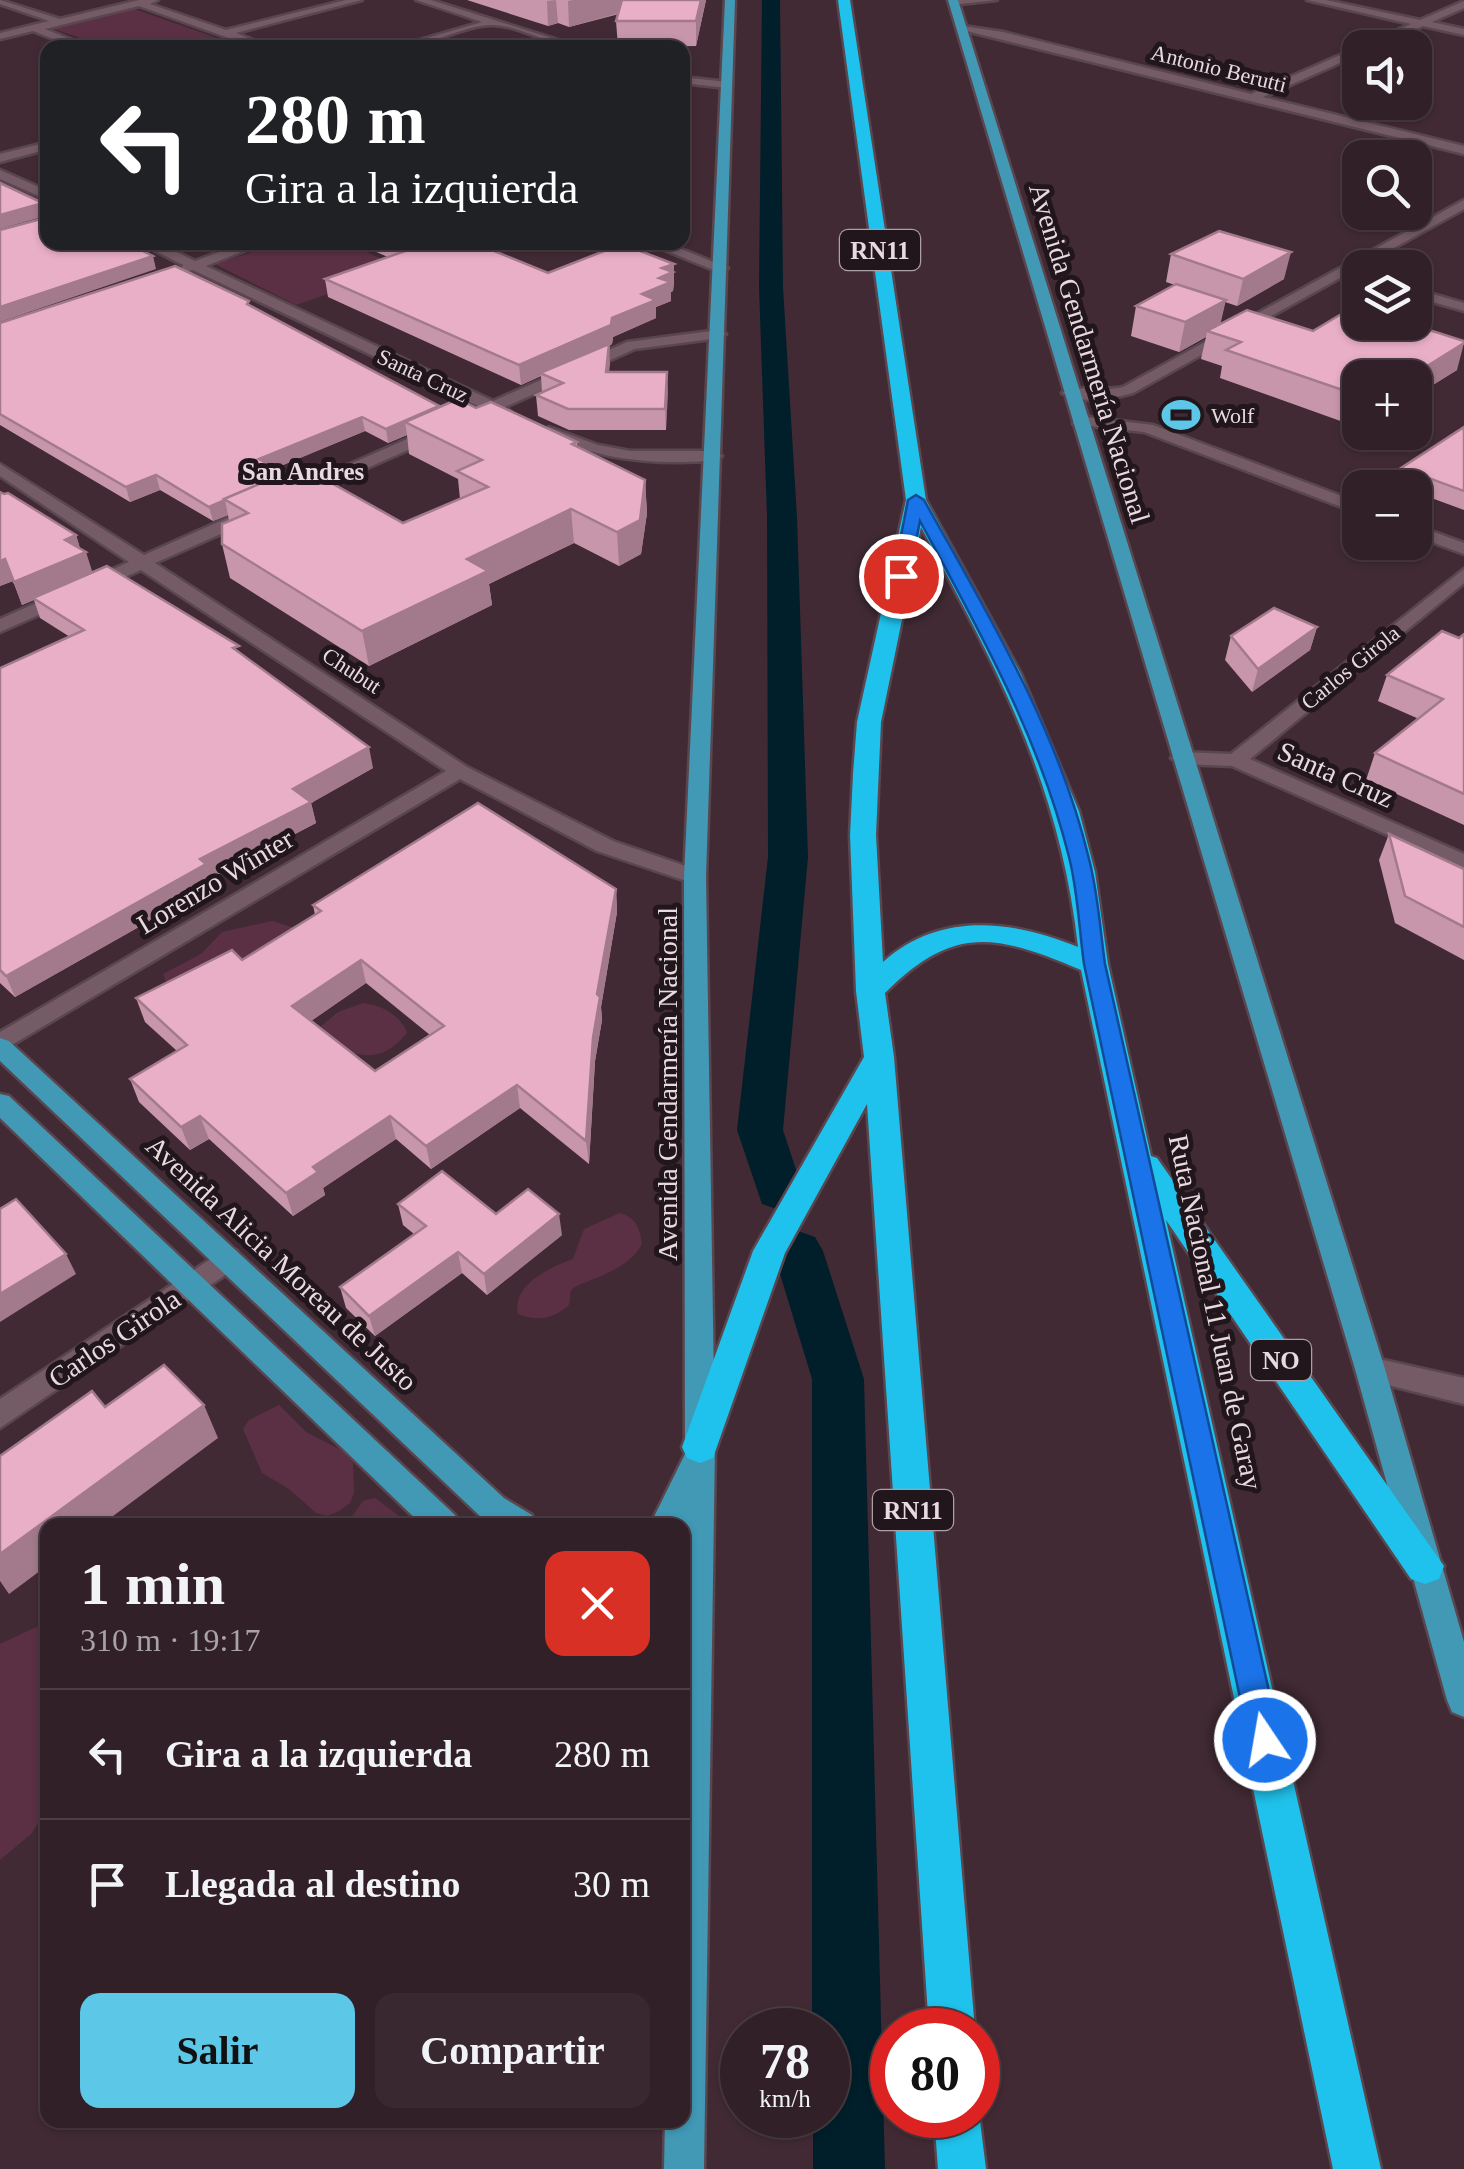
<!DOCTYPE html>
<html lang="es">
<meta charset="utf-8">
<style>
:root{--surface:#312027;--page:#39282f;--text:#f1f3f6;--muted:#a8a3a7;--line:#4c3e44;--accent:#5dc7e8}
body{margin:0;font-family:Georgia,serif;background:var(--page);color:var(--text);height:100vh;display:flex;flex-direction:column;font-size:38px;white-space:nowrap}
*{box-sizing:border-box;margin:0}
p{font-size:32px;color:var(--muted)}
.icon{flex:none;width:55px;height:55px;fill:none;stroke:currentColor;stroke-width:2;stroke-linecap:round;stroke-linejoin:round}
.map{position:relative;flex:1;overflow:hidden}
.drawer{position:absolute;left:40px;top:1518px;width:650px;height:610px;display:flex;flex-direction:column;background:var(--surface);border-radius:20px;box-shadow:0 2px 8px #0004,0 0 0 2px var(--line)}
.drawer>*{flex:none}
.hud{position:absolute;left:40px;top:40px;width:650px;height:210px;border-radius:20px;box-shadow:0 2px 8px #0004,0 0 0 2px var(--line);background:#202124;color:#fff;overflow:hidden}
.fabs{position:absolute;left:1342px;top:30px;display:grid;gap:20px}
.fabs a{display:grid;place-items:center;width:90px;height:90px;border-radius:20px;background:var(--surface);box-shadow:0 2px 8px #0004,0 0 0 2px var(--line);font-size:50px}
.speed{position:absolute;left:720px;top:2008px;display:flex;gap:20px;font-size:50px;font-weight:700;text-align:center}
.speed>*{display:grid;place-content:center;width:130px;height:130px;border-radius:50%;background:var(--surface);box-shadow:0 2px 8px #0004,0 0 0 2px var(--line);line-height:1}
.speed small{font-size:25px;font-weight:400}
.speed .limit{border:15px solid #d22;background:#fff;color:#111}
.pin{position:absolute;display:grid;place-items:center;width:85px;height:85px;color:#fff;margin:-42px;border:5px solid #fff;border-radius:50%;box-shadow:0 2px 10px #0007}
.me{position:absolute;width:110px;margin:-55px;rotate:348deg;stroke-linejoin:round;filter:drop-shadow(0 0 8px #0008)}
.turn{display:flex;align-items:center;gap:35px;height:210px;padding:0 40px;font-size:45px}
.turn .icon{width:130px;height:130px;stroke-width:2.5}
.turn b{display:block;font-size:70px;line-height:85px}
.round{display:grid;place-items:center;flex:none;width:105px;height:105px;border-radius:20px;background:var(--page)}
.headline{display:flex;align-items:center;justify-content:space-between;height:170px;padding:0 40px}
h1{font-size:60px;font-weight:700;line-height:75px}
.button{display:flex;gap:20px;margin-top:auto;padding:20px 40px}
.button a{flex:1;height:115px;border-radius:20px;background:var(--accent);color:#111;font-size:40px;font-weight:700;line-height:115px;text-align:center}
.button a+a{background:var(--page);color:var(--text)}
ul{padding:0;list-style:none}
li{display:flex;align-items:center;gap:30px;height:130px;padding:0 40px;border-top:2px solid var(--line)}
li div{flex:1}
li b{display:block;font-size:38px}
li em{font-style:normal}
.map>svg:first-child{display:block}
.green{fill:#5c3044}
.lines{fill:none;stroke-linecap:round;stroke-linejoin:round}
.canal{fill:#001f2a;fill-rule:evenodd}
.minor-casing{stroke:#59464f;stroke-width:5}
.major-casing{stroke:#59464f;stroke-width:5}
.highway-casing{stroke:#59464f;stroke-width:5}
.minor{fill:#745b65;fill-rule:evenodd}
.major{fill:#4199b6;fill-rule:evenodd}
.highway{fill:#1fc2ec;fill-rule:evenodd}
.wall{fill:#c896ab;fill-rule:evenodd}
.shaded-wall{fill:#a37a8b}
.building{fill:#e9afc7;stroke:#a37a8b;stroke-width:2.5;fill-rule:evenodd}
.route{fill:#1a73e8;stroke:#114b97;stroke-width:2.5}
.labels{text-anchor:middle;stroke-width:10;stroke-linejoin:round;paint-order:stroke}
.far-street-label{font-size:22px;fill:#e9dae0;stroke:#21161b}
.far-poi-label{font-size:22px;fill:#e9dae0;stroke:#21161b;text-anchor:start}
.shield{fill:#21161b;stroke:#ad9fa5;stroke-width:2.5}
.shield-label{font-size:25px;font-weight:bold;fill:#e9dae0}
.far-neighbourhood-label{font-size:25px;font-weight:bold;fill:#e9dae0;stroke:#21161b}
.street-label{font-size:28px;fill:#e9dae0;stroke:#21161b}
</style>
<div class="map">
<svg width="1464" height="2169" viewBox="0 0 1464 2169">
<rect width="100%" height="100%" fill="#412a34"/>
<g class="green">
<path d="M134,9L243,47H106L54,29Z"/>
<path d="M343,242L403,268L296,305L215,264L280,243Z"/>
<path d="M272,921L292,927L297,943L167,984L163,974L201,954L222,932Z"/>
<path d="M363,1003C381,1005 401,1015 407,1033C376,1071 347,1053 314,1032L338,1012Z"/>
<path d="M620,1213C635,1217 640,1228 642,1244C625,1276 573,1282 571,1291C569,1296 571,1302 568,1306C551,1320 537,1321 518,1314C512,1284 551,1267 573,1259L584,1229Z"/>
<path d="M279,1405L306,1432L341,1450L353,1463L354,1493L350,1503L339,1511L327,1516L316,1513L289,1489L262,1473L243,1429L249,1420Z"/>
<path d="M375,1498L411,1525H346L363,1501Z"/>
<path d="M47,1622V1809L32,1833L0,1860V1644Z"/>
</g>
<g class="lines">
<g class="canal">
<path d="M762,0H780L783,287L797,517L808,857L783,1130L803,1191L796,1204L779,1210L762,1204L737,1130L768,857L767,517L759,287Z"/>
<path d="M798,1231L815,1237L823,1251L864,1379L885,2169H813V2115H828V2030H812V1379L773,1251L781,1237Z"/>
</g>
<g class="minor-casing">
<g id="minor">
<path d="M0,0L60,19L139,0H158L150,4L226,30L346,0H362L236,33L273,48H257L139,6L45,29L92,48H76L33,31L0,39V33L49,21L0,4Z"/>
<path d="M416,0H431L583,48C551,48 521,25 492,25C463,25 428,48 393,48L482,22Z"/>
<path d="M955,0H997L951,5Z"/>
<path d="M1307,0H1326L1420,20L1464,1V8L1432,22L1464,29V35L1423,26L1376,48H1360V54L1263,97L1464,146V154L958,29L963,26L1003,32L1251,94L1411,24Z"/>
<path d="M682,77L727,82L732,85L727,88L682,83Z"/>
<path d="M48,142V149L0,162V154Z"/>
<path d="M0,170L48,191V200L0,179Z"/>
<path d="M1464,200V209L1133,393C1111,399 1083,405 1062,393C1077,384 1104,392 1123,387Z"/>
<path d="M138,242H156L195,261L246,242H266L206,266L493,401L627,342L719,330L726,334L719,338L635,349L505,407L511,412L508,415L492,413L297,499L291,498V490L480,407L193,270L180,272L183,265Z"/>
<path d="M645,242H664L728,268L716,271Z"/>
<path d="M1415,289L1464,303V311L1415,297Z"/>
<path d="M1079,416L1153,425L1360,503V514L1144,432L1073,424V418Z"/>
<path d="M549,427L598,445L630,451H714L722,456C712,463 697,461 684,462C633,463 590,455 543,435L541,432Z"/>
<path d="M0,464L144,555L245,510H257V518L155,563L467,767L613,841L703,872L706,877L695,884L597,851L460,779L0,1052V1032L446,771L141,570L0,632V619L129,562L0,476Z"/>
<path d="M1415,525L1464,543V554L1415,536Z"/>
<path d="M1464,569V583L1250,759L1464,854V869L1232,766L1181,764L1171,758L1181,752L1231,754Z"/>
<path d="M227,1248L237,1251L241,1259L237,1267L0,1428V1399Z"/>
<path d="M1370,1357L1464,1378V1404L1360,1378L1355,1369L1360,1360Z"/>
</g>
</g>
<g class="major-casing">
<g id="major">
<path d="M725,0H735L706,877L715,1447L704,2169H664L665,2120H682L683,1522L650,1525L685,1454L684,877Z"/>
<path d="M948,0H958L1385,1369L1464,1642V1717L1452,1712L1447,1700L1355,1369Z"/>
<path d="M0,1038L9,1041L504,1498L532,1515L537,1525H493L482,1518L0,1061Z"/>
<path d="M0,1094L9,1096L455,1515L460,1525H422L0,1118Z"/>
</g>
</g>
<g class="highway-casing">
<g id="highway">
<path d="M838,0H850L926,500L1021,674L1079,811L1095,872L1108,964L1151,1156L1157,1158L1444,1566L1439,1579L1425,1584L1411,1579L1166,1220L1381,2169H1333L1081,970C996,934 954,924 885,993L894,1057L975,2030H929L867,1104L785,1253L713,1458L700,1463L687,1458L682,1447L753,1251L864,1057L856,991L850,835L853,774L857,722L906,500ZM921,527C997,668 1060,784 1078,947C1011,920 940,911 883,962L876,835L881,722Z"/>
<path d="M978,2105L986,2169H938L934,2115H978Z"/>
</g>
</g>
<use href="#minor" class="minor"/>
<use href="#major" class="major"/>
<use href="#highway" class="highway"/>
</g>
<g class="wall">
<path d="M467,0H706L696,46L618,47L616,21L619,14L569,27L558,23L548,26Z"/>
<path d="M353,242H478L475,244L548,273L674,282L673,291L671,292V301L656,307V318L613,337L612,344L609,346V372H667L666,430H569L538,416L536,395L542,392L541,376L521,385L328,297L325,279L388,257Z"/>
<path d="M1171,254L1284,279L1237,306L1225,302L1220,324L1313,331L1457,370L1415,396V378H1360V428L1220,378L1222,366L1201,359L1206,337L1179,352L1131,336L1136,306L1175,285L1166,282Z"/>
<path d="M250,306L439,407L476,408L577,442V446L645,480L647,513L641,554L619,566L574,543L489,584L492,605L369,666L230,578L222,544L229,521L228,515L213,521L160,490L130,502L0,425V323ZM365,431L388,443L407,435L409,454L458,479L460,499L403,523L275,468Z"/>
<path d="M1464,427V510L1415,492V488H1403L1396,485L1401,468Z"/>
<path d="M0,492L76,535L80,549L92,573L241,654L373,768L311,803L316,823L211,878L213,885L15,997L0,983V668L70,637L40,618L34,600L22,605L13,581L0,586Z"/>
<path d="M1317,627L1310,650L1252,692L1225,660L1231,636Z"/>
<path d="M1464,634V825L1366,780L1375,753L1419,719L1378,701L1387,675L1459,638Z"/>
<path d="M1389,834L1464,869V960L1395,923L1379,860Z"/>
<path d="M616,889L617,912L601,1007L602,1020L595,1061L589,1164L520,1108L431,1169L396,1139L323,1188L325,1195L293,1216L209,1139L190,1150L139,1102L130,1079L177,1051L145,1022L136,998L242,960L315,915L313,905ZM366,983L430,1035L375,1071L311,1021Z"/>
<path d="M398,1204L496,1214L562,1235L487,1295L462,1273L375,1336L346,1308L340,1287L414,1234L403,1225Z"/>
</g>
<g class="shaded-wall">
<path d="M556,0L558,23L548,26L547,1Z"/>
<path d="M573,0H627V11L569,27L568,1Z"/>
<path d="M701,0H706L696,46V21Z"/>
<path d="M43,203L46,216L0,229V215Z"/>
<path d="M408,242H478L411,267Z"/>
<path d="M1291,252L1284,279L1237,306L1243,279Z"/>
<path d="M153,256L156,269L0,322V307Z"/>
<path d="M674,264V282L673,291L671,292V301L656,307V318L613,337L612,344L609,346L610,364L607,393L540,373L541,376L521,385L519,365L612,318L642,294L662,268Z"/>
<path d="M1226,300L1219,330L1207,331L1206,337L1179,352L1185,322Z"/>
<path d="M1464,343L1457,370L1415,396V378H1408Z"/>
<path d="M667,372L668,393L666,430L665,409Z"/>
<path d="M439,406L405,422L407,435L388,443L386,429Z"/>
<path d="M362,417L365,431L262,474L259,459Z"/>
<path d="M156,475L160,490L130,502L126,487Z"/>
<path d="M645,480L647,513L641,554L619,566L617,532Z"/>
<path d="M225,500L228,515L213,521L209,507Z"/>
<path d="M571,509L574,543L489,584L492,605L369,666L362,631L467,559Z"/>
<path d="M76,535L82,554L86,552L93,574L22,605L14,582L65,540Z"/>
<path d="M5,559L13,581L0,586V561Z"/>
<path d="M1317,627L1310,650L1252,692L1258,669Z"/>
<path d="M369,747L373,768L311,803L316,823L211,878L213,885L15,997L6,976L200,859L293,789Z"/>
<path d="M616,889L617,912L601,1007L602,1020L595,1061L589,1164L586,1141L593,1038L597,994Z"/>
<path d="M361,960L366,983L298,1030L292,1006Z"/>
<path d="M517,1085L520,1108L431,1169L426,1146Z"/>
<path d="M200,1116L209,1139L190,1150L181,1127Z"/>
<path d="M390,1116L396,1139L323,1188L325,1195L293,1216L286,1193L313,1167Z"/>
<path d="M559,1214L562,1235L487,1295L484,1274Z"/>
<path d="M458,1252L462,1273L375,1336L369,1316Z"/>
<path d="M66,1254L76,1274L0,1322V1294Z"/>
<path d="M204,1405L218,1438L101,1525H48V1565L9,1594L0,1581V1554Z"/>
</g>
<g class="building">
<path d="M622,0H701L696,21H616Z"/>
<path d="M0,183L43,203L0,215Z"/>
<path d="M48,206V242H125L153,256L0,307V230L45,218Z"/>
<path d="M1219,231L1291,252L1243,279L1171,254Z"/>
<path d="M431,242H472L548,273L622,244L674,264L662,268L673,272L659,278L671,282L642,294L656,300L612,318L611,325L519,365L325,279Z"/>
<path d="M175,266L249,301L247,304L439,406L386,429L362,417L259,459L284,474L209,507L156,475L126,487L0,414V323Z"/>
<path d="M1176,284L1226,300L1185,322L1136,306Z"/>
<path d="M1353,307L1360,309V322H1404L1464,341V343L1408,378H1360V396L1226,350L1241,342L1207,331L1247,310L1313,331Z"/>
<path d="M609,344L606,372H667L665,409H568L536,395L563,383L540,373Z"/>
<path d="M458,399L476,408L491,402L577,442L572,444L645,480L640,520L617,532L571,509L467,559L488,571L362,631L222,544V524L248,513L224,499L301,466L403,523L488,487L457,471L482,460L405,422Z"/>
<path d="M1464,427V491L1401,468Z"/>
<path d="M0,492L4,494L8,493L76,535L65,540L86,552L14,582L5,559L0,561Z"/>
<path d="M107,566L239,646L233,648L369,747L293,789L311,802L200,859L206,864L6,976L0,970V668L84,630L33,598Z"/>
<path d="M1274,608L1317,627L1258,669L1231,636Z"/>
<path d="M1442,631L1459,638L1464,634V794L1375,753L1443,699L1387,675Z"/>
<path d="M478,803L616,889L597,994L600,997L593,1038L586,1141L517,1085L426,1146L390,1116L313,1167L318,1172L286,1193L200,1116L181,1127L130,1079L187,1045L136,998L232,950L242,960L321,911L313,905ZM361,960L444,1026L375,1071L292,1006Z"/>
<path d="M1389,834L1464,869V927L1405,896Z"/>
<path d="M442,1171L496,1214L528,1189L559,1214L484,1274L458,1252L369,1316L340,1287L426,1226L398,1204Z"/>
<path d="M16,1199L66,1254L0,1294V1209Z"/>
<path d="M164,1365L204,1405L0,1554V1456L92,1391L105,1407Z"/>
</g>
<path class="route" d="M916,495L924,500C988,615 1058,729 1089,859C1098,893 1100,929 1105,964L1280,1740L1276,1751L1265,1756L1254,1751L1249,1740L1084,964C1079,929 1078,892 1069,857C1039,736 979,630 920,521L909,576L901,581L893,576L908,500Z"/>
<defs>
<g id="stadium-bare" transform="scale(3)"><path d="M0-5a6.5 5 0 1 0 0 10a6.5 5 0 1 0 0-10ZM-3.5-1.8h7v3.6h-7Z" fill="#5dc7e8" stroke="#21161b" stroke-width="2.5" paint-order="stroke"/></g>
</defs>
<g fill-rule="evenodd">
<use href="#stadium-bare" x="1181" y="415"/>
</g>
<g class="labels">
<g class="far-street-label">
<text transform="translate(1219 68) rotate(14)" y="8">Antonio Berutti</text>
<text transform="translate(423 375) rotate(25)" y="8">Santa Cruz</text>
<text transform="translate(1350 667) rotate(-39)" y="8">Carlos Girola</text>
<text transform="translate(352 670) rotate(33)" y="8">Chubut</text>
</g>
<g class="far-poi-label">
<text x="1211" y="423">Wolf</text>
</g>
<g class="shield">
<rect x="840" y="230" width="80" height="40" rx="8"/>
<rect x="1251" y="1340" width="60" height="40" rx="8"/>
<rect x="873" y="1490" width="80" height="40" rx="8"/>
</g>
<g class="shield-label">
<text x="880" y="259">RN11</text>
<text x="1281" y="1369">NO</text>
<text x="913" y="1519">RN11</text>
</g>
<g class="far-neighbourhood-label">
<text x="303" y="480">San Andres</text>
</g>
<g class="street-label">
<text transform="translate(1090 353) rotate(73)" y="10">Avenida Gendarmería Nacional</text>
<text transform="translate(1336 774) rotate(24)" y="10">Santa Cruz</text>
<text transform="translate(215 881) rotate(-31)" y="10">Lorenzo Winter</text>
<text transform="translate(667 1084) rotate(-90)" y="10">Avenida Gendarmería Nacional</text>
<text transform="translate(282 1263) rotate(43)" y="10">Avenida Alicia Moreau de Justo</text>
<text transform="translate(1216 1312) rotate(78)" y="10">Ruta Nacional 11 Juan de Garay</text>
<text transform="translate(114 1338) rotate(-34)" y="10">Carlos Girola</text>
</g>
</g>
</svg>
<div class="fabs">
<a><svg class="icon" aria-label="sound" viewBox="0 0 24 24"><path d="M4 9h4l5-4v14l-5-4H4zM17 9q2 3 0 6"/></svg></a>
<a><svg class="icon" aria-label="search" viewBox="0 0 24 24"><circle cx="10" cy="10" r="6"/><path d="M15 15l6 6"/></svg></a>
<a><svg class="icon" aria-label="layers" viewBox="0 0 24 24"><path d="M12 4l9 5-9 5-9-5zM3 14l9 5 9-5"/></svg></a>
<a>+</a>
<a>−</a>
</div>
<div class="speed"><div>78<small>km/h</small></div><div class="limit">80</div></div>
<div class="pin" style="left:901px;top:576px;background:#d93025"><svg class="icon" aria-label="arrive" viewBox="0 0 24 24"><path d="M6 21V4h12l-3 4 3 4H6"/></svg></div>
<svg class="me" style="left:1265px;top:1740px" viewBox="-20 -20 40 40"><circle r="17" fill="#1a73e8" stroke="#fff" stroke-width="3"/><path d="M0-11L8 9 0 5-8 9z" fill="#fff"/></svg>
<div class="hud">
<div class="turn"><svg class="icon" aria-label="left" viewBox="0 0 24 24"><path d="M17 20v-9H6M10 6l-5 5 5 5"/></svg><div><b>280 m</b>Gira a la izquierda</div></div>
</div>
<section class="drawer">
<div class="headline"><div><h1>1 min</h1><p>310 m · 19:17</p></div><a class="round" style="background:#d93025;color:#fff"><svg class="icon" aria-label="close" viewBox="0 0 24 24"><path d="M6 6l12 12M18 6L6 18"/></svg></a></div>
<ul>
<li><svg class="icon" aria-label="left" viewBox="0 0 24 24"><path d="M17 20v-9H6M10 6l-5 5 5 5"/></svg><div><b>Gira a la izquierda</b></div><em>280 m</em></li>
<li><svg class="icon" aria-label="arrive" viewBox="0 0 24 24"><path d="M6 21V4h12l-3 4 3 4H6"/></svg><div><b>Llegada al destino</b></div><em>30 m</em></li>
</ul>
<div class="button"><a>Salir</a><a>Compartir</a></div>
</section>
</div>
